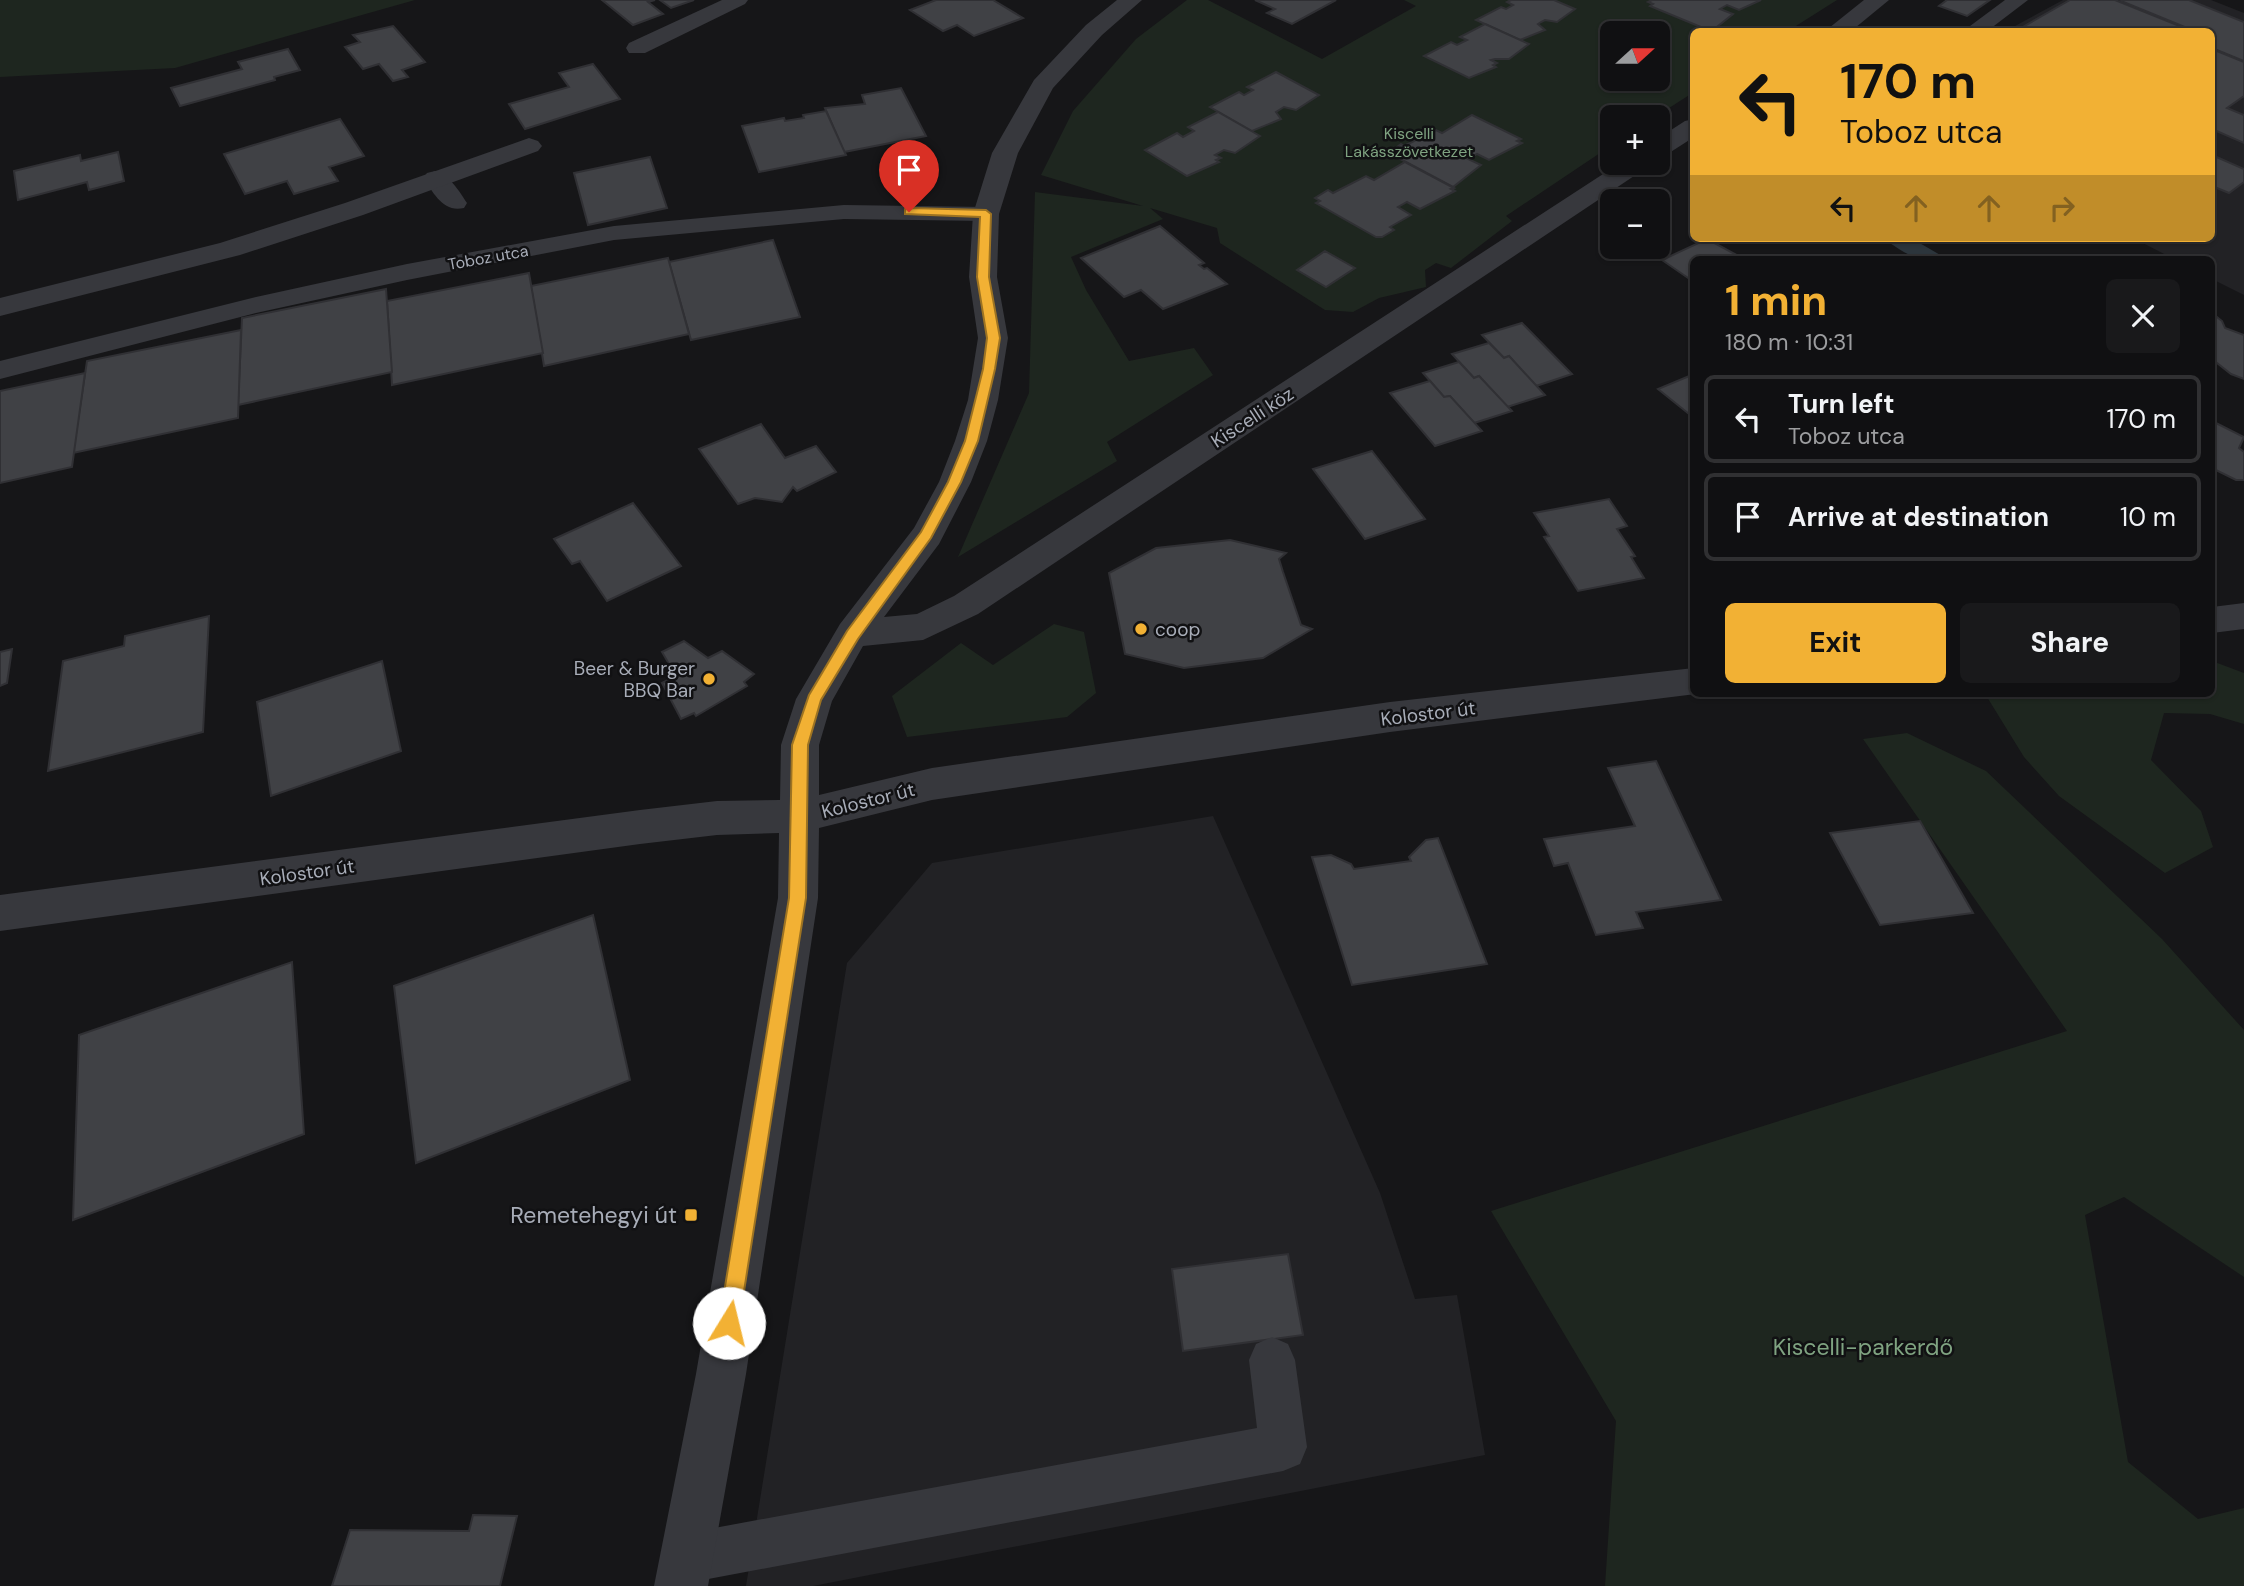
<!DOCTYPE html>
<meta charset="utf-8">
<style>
:root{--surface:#101012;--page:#19191b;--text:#f1f3f6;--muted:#9c9d9f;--line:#303032;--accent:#f2b134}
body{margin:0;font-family:"DM Sans",sans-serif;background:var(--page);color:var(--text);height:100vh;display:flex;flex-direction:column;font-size:26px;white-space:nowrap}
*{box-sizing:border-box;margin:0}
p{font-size:23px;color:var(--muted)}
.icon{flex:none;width:38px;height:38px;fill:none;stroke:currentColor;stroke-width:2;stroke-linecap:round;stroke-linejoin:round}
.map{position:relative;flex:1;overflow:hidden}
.details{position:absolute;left:1690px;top:256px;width:525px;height:441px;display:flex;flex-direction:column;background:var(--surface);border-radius:10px;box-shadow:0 2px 5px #0004,0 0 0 2px var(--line)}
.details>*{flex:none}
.top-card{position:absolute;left:1690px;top:28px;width:525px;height:214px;border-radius:10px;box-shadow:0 2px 5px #0004,0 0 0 2px var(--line);background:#f2b134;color:#111;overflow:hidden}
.needle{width:46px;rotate:69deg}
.tools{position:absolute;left:1600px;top:21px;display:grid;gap:14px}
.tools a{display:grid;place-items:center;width:70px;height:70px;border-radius:10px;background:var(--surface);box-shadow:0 2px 5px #0004,0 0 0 2px var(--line);font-size:35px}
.pin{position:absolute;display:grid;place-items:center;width:60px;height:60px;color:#fff;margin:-72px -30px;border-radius:50% 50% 50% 0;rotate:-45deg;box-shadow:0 0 7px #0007}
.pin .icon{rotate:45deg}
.me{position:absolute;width:77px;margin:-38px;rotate:9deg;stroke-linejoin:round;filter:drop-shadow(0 0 5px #0008)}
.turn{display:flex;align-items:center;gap:24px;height:147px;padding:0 35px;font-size:32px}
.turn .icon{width:91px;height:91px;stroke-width:2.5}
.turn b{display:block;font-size:49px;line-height:60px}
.lanes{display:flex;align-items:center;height:66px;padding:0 35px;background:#0003;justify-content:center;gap:35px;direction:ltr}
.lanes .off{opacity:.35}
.round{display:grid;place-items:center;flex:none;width:74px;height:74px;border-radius:10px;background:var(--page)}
.head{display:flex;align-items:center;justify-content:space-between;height:119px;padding:0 35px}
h1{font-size:42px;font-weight:700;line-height:52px;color:var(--accent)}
.primary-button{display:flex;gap:14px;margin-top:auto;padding:14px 35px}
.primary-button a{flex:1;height:80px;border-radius:10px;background:var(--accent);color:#111;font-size:28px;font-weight:700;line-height:80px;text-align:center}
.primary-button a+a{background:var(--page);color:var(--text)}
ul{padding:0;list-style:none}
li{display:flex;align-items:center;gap:21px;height:88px;margin:0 14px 10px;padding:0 21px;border:4px solid var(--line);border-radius:10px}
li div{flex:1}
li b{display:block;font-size:26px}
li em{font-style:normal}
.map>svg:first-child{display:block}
.built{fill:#222225}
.green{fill:#1e261f;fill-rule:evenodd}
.water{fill:#2c353c}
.building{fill:#404145;stroke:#303034;stroke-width:2}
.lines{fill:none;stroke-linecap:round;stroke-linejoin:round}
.lane{fill:#37383d;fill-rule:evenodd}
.street{fill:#37383d;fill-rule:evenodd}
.route{fill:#f2b134;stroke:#9d7322;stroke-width:2}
.poi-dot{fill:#f2b134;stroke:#111113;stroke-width:2.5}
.labels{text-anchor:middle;stroke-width:5;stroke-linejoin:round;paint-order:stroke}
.far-park-label{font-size:16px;fill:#7fa381;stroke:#111113}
.far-street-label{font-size:16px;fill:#a8adb8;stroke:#111113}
.street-label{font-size:19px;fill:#a8adb8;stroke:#111113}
.poi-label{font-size:19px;fill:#a8adb8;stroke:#111113;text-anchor:start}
.near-poi-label{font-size:23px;fill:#a8adb8;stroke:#111113;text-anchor:end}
.near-park-label{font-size:23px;fill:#7fa381;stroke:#111113}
</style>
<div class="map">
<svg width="2244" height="1586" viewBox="0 0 2244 1586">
<rect width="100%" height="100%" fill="#161618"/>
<g class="built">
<path d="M2063,0H2211L2244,13V295L2212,279V259H2174L2133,238H2212V32H2004Z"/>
<path d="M1213,816L1380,1193L1415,1299L1457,1295L1485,1455L813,1586H746L847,963L932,863Z"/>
</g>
<g class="green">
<path d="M0,0H415L175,68L0,77Z"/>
<path d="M1187,0H1208L1322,59L1416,6L1404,0H1837L1788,31L1694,32V92L1655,117H1612V145L1506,216L1512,221L1451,268L1436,263L1425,270L1426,287L1379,298L1353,312L1325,310L1220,243L1217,228L1150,208L1163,219L1071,257L1086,290L1129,361L1194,348L1213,375L1107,442L1117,461L958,557L1029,393L1035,192L1143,206L1041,175L1073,111L1136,39ZM1612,33H1657V79H1612Z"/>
<path d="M1054,624L1084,632L1096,693L1067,717L907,737L892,696L961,643L993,665Z"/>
<path d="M2212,661L2244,673V724L2210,714L2164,713L2151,760L2201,811L2213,847L2165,873L2059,796L2024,757L1987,697L1995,693H2212Z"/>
<path d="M1907,733L1986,771L2162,939L2244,1030V1277L2124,1197L2085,1215L2128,1462L2198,1519L2244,1508V1586H1605L1616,1421L1491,1211L2067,1031L1863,739Z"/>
</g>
<path class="water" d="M1882,238H1911L1942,256C1920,267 1900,249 1882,238Z"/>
<g class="building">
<path d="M602,0H655L648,2L663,14L633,25Z"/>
<path d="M660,0H694L671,8Z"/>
<path d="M936,0H993L1023,18L974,36L957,25L943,31L910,10Z"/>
<path d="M1255,0H1336L1292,24L1267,13L1275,9Z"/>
<path d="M1511,0H1554L1575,9L1557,22L1545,20L1541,22L1538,24L1545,30L1520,40L1476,20L1501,7L1506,9L1513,5L1507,2Z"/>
<path d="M1652,0H1761L1739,10L1727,5L1720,9L1733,14L1713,30H1708L1650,6L1653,4L1648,2Z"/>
<path d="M1947,0H1990L1967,16L1939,6Z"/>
<path d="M2070,0H2115L2187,29L2184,32H2014Z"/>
<path d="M2123,0H2189L2244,22V61L2212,48V32H2187L2190,29L2121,1Z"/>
<path d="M1485,24L1529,44L1509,59H1495L1491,60L1497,63L1493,65L1496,67L1469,78L1424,56L1451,42L1457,45L1467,40L1460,37Z"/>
<path d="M393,26L425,62L402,70L408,77L393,81L379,64L363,69L345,47L360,42L353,35Z"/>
<path d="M288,49L300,70L274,77L275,80L180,106L171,88L242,69L238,62Z"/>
<path d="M2212,49L2244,62V96L2227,108L2244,115V143L2212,129Z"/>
<path d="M593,64L620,99L525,129L509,104L569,87L559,73Z"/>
<path d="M1276,72L1319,95L1296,110L1284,107L1276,112L1281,119L1252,131L1210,107L1239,92L1244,95L1253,90L1247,87Z"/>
<path d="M901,88L926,136L844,152L825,108L865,104L862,95Z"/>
<path d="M826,111L846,155L759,172L742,126L784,118L785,121L804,118L803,115Z"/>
<path d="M1218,112L1260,136L1235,153L1224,150L1215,155L1221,158L1216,160L1219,162L1187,176L1145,150L1177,133L1183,137L1194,131L1188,127Z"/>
<path d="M1472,115L1521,139L1517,141L1522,143L1489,160L1477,154L1468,159L1481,165L1453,187L1389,153L1401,144L1404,146L1436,130L1442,133Z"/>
<path d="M340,119L364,156L329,167L338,181L294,194L287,181L245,194L224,154Z"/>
<path d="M118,152L124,181L89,190L87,182L18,200L14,171L80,155L81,161Z"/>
<path d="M2212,155L2244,169V182L2229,193L2212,186Z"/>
<path d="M650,157L667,208L588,225L574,173Z"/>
<path d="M1405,162L1454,188L1451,189L1455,191L1420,209L1407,202L1398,207L1411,215L1390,227L1394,230L1382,237H1376L1316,203L1320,201L1315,198L1328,190L1333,193L1366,176L1374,180Z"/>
<path d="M1160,226L1204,263L1199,265L1204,269L1207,268L1227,284L1163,309L1141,290L1124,297L1081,258Z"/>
<path d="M1707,239L1744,259H1694V279L1691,280L1662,260Z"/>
<path d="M773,240L800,317L691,340L669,262Z"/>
<path d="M1325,251L1355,268L1326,287L1297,270Z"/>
<path d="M668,258L689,334L544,366L531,286Z"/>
<path d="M529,273L543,353L392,385L387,301Z"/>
<path d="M386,289L392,372L238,405L242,318Z"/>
<path d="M2212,313L2222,321L2225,328L2244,335V379L2231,374L2212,359Z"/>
<path d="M1522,323L1572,374L1536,386L1509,356L1504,358L1482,335Z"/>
<path d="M241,330L238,418L73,453L87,361Z"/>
<path d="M1489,343L1504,358L1509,356L1545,395L1507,407L1479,376L1474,378L1452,354Z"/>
<path d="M1459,362L1474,378L1479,376L1512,411L1474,423L1450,396L1444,397L1423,373Z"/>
<path d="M85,373L72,467L0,483V391Z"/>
<path d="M1694,374V418L1658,389Z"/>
<path d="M1430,381L1444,397L1450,396L1482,431L1435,446L1390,393Z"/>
<path d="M2212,421L2244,437L2239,448L2244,452V480H2236L2214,469L2212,472Z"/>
<path d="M761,424L785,458L816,446L836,472L797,491L793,487L782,502L755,498L738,504L699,449Z"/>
<path d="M1372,451L1425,519L1365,539L1313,469Z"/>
<path d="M1609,499L1627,526L1617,529L1635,556L1631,557L1644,578L1578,591L1544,537L1549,536L1534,513Z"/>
<path d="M633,503L681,566L607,601L580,561L572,564L554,539Z"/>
<path d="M1230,540L1286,553L1279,559L1283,572L1301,625L1312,629L1263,658L1184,668L1125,654L1109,573L1156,548Z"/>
<path d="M209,616L203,732L48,771L63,661L124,646L125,636Z"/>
<path d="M684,641L708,658L722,651L754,674L744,682L747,686L696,716L694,713L681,719L662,683L676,676L662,652Z"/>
<path d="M12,649L7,683L0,686V652Z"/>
<path d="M382,661L401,751L271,796L257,702Z"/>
<path d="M1656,761L1721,900L1636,912L1643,928L1596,935L1568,863L1554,866L1544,839L1635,826L1608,768Z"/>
<path d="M1920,821L1973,913L1880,925L1830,833Z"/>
<path d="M1438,838L1487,964L1352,985L1312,857L1331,855L1351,864L1354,869L1411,861L1409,857L1426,840Z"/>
<path d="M593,915L630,1080L416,1163L394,986Z"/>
<path d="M292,962L304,1134L73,1220L79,1035Z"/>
<path d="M1288,1254L1303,1335L1183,1351L1172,1269Z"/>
<path d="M473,1515L517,1516L500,1586H332L350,1530L469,1531Z"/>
</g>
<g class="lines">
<g class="lane">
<path d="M722,0H748L745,4L645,53H629L626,48L629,43Z"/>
<path d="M2005,0H2028L1986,32H1962Z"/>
<path d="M435,171C449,174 459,191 467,203L464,208C443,213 434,193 423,178L427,173Z"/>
<path d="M844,205L986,207L995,209L998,214L995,219L986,221L844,219L614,240L407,280L256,313L0,379V361L256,297L407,264L614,226Z"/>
<path d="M1272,1337L1288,1344L1295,1360L1307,1447L1300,1464L1283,1471L687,1583L670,1575L662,1558L670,1541L687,1533L1257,1428L1249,1360L1256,1344Z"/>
</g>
<g class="street">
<path d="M1117,0H1142L1102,35L1053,88L1018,153L999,214L997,277L1008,338L998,400L987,441L971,482L939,544L884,617L917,614L954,596L1620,163H1650L1646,168L978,614L923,640L863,646L832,701L819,745V795L932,768L1390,702L1694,668V693H1704L1390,732L932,800L819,828L818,898L746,1374L708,1586H654L696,1374L778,898L779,833L717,835L640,844L0,931V895L640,810L717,801L780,800L781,745L796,699L840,624L914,528L939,482L955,441L968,400L978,338L969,277L973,214L992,153L1034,80L1086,25Z"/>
<path d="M1864,0H1889L1850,32H1824Z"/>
<path d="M1694,119V137L1666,155L1657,158V139L1685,121Z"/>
<path d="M529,138L538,141L542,146L538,151L363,215L240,255L0,316V298L220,243L345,203Z"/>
<path d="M2244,603V629L2212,633V607Z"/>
</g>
</g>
<path class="route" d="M909,208L986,210L991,214L989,277L1000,338L995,369L978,441L961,482L931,538L858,639L821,700L808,745L806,898L739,1323L736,1330L729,1333L721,1330L719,1323L789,898L792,745L809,695L847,631L921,532L948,482L965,441L983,369L987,338L977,277L980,217L905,214V209Z"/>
<g class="poi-dot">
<circle cx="1141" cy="629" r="7"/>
<circle cx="709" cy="679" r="7"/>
<rect x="684" y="1208" width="14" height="14" rx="3.5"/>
</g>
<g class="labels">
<g class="far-park-label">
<text x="1409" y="139">Kiscelli<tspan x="1409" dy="18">Lakásszövetkezet</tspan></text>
</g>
<g class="far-street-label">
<text transform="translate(488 257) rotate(-10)" y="6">Toboz utca</text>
</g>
<g class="street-label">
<text transform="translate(1252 417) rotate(-33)" y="7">Kiscelli köz</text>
<text transform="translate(1428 713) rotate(-7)" y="7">Kolostor út</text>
<text transform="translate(868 800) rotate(-14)" y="7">Kolostor út</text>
<text transform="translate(307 872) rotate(-8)" y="7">Kolostor út</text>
</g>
<g class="poi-label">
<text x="1155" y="636">coop</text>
<text x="695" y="675" text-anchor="end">Beer &amp; Burger<tspan x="695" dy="22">BBQ Bar</tspan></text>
</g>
<g class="near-poi-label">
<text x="677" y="1223">Remetehegyi út</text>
</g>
<g class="near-park-label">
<text x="1863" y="1355">Kiscelli-parkerdő</text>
</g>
</g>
</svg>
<div class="tools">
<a><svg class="needle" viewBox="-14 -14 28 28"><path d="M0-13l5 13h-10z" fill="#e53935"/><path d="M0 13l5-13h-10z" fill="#9c9d9f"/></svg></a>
<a>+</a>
<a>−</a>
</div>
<div class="pin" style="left:909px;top:212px;background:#d93025"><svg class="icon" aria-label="arrive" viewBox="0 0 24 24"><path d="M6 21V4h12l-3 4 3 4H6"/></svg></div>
<svg class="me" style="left:729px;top:1323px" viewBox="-20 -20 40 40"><circle r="19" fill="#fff"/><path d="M0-13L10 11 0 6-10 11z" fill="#f2b134"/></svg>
<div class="top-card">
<div class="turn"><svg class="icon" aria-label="left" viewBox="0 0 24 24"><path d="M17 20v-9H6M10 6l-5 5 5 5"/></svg><div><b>170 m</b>Toboz utca</div></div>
<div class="lanes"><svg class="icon" aria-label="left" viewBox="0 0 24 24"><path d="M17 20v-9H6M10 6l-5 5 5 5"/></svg><svg class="icon off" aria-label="ahead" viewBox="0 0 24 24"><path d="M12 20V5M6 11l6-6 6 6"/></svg><svg class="icon off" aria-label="ahead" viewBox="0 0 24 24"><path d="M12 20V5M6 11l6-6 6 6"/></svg><svg class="icon off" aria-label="right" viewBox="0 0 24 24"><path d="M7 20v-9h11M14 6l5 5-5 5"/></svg></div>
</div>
<section class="details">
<div class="head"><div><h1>1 min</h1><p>180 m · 10:31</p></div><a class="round"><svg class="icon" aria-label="close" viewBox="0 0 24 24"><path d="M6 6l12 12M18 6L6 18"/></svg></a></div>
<ul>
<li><svg class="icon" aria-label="left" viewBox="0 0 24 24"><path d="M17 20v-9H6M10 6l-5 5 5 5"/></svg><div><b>Turn left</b><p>Toboz utca</p></div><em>170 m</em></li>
<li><svg class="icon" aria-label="arrive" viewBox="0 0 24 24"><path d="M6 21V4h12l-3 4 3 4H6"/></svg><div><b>Arrive at destination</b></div><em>10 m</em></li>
</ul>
<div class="primary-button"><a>Exit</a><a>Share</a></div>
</section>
</div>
